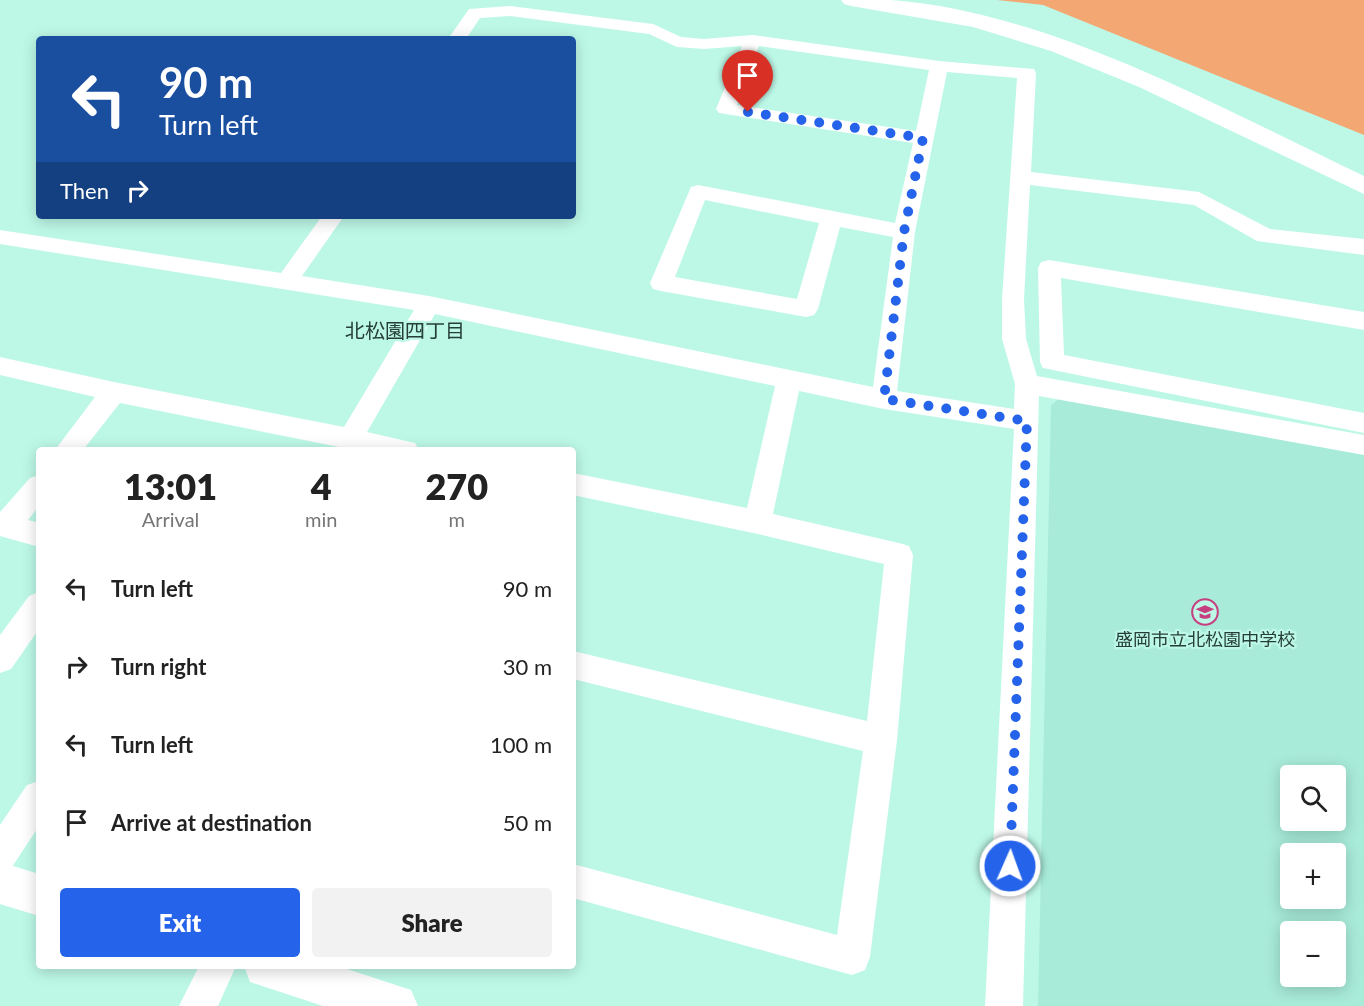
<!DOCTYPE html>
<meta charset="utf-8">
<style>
:root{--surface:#fff;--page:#f2f2f2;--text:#222;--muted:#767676;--accent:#2563eb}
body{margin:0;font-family:Lato,"Noto Sans JP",sans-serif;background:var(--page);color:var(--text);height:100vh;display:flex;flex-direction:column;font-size:22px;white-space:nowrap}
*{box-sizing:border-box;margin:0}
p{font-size:20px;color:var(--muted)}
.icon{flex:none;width:33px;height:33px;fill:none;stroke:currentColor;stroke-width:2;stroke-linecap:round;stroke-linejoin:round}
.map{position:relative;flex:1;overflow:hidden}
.drawer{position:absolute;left:36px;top:447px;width:540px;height:522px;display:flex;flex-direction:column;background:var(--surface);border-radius:6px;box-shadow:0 3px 15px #0003}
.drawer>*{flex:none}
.guide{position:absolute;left:36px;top:36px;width:540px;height:183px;border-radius:6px;box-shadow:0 3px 15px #0003;background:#1a4fa0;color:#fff;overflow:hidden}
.controls{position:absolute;left:1280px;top:765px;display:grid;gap:12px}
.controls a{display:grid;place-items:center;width:66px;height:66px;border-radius:6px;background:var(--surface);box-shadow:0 3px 15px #0003;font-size:30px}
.pin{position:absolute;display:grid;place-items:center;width:51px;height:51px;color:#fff;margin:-62px -26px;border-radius:50% 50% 50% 0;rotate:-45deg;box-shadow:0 0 6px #0007}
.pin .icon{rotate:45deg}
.me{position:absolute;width:66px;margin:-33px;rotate:2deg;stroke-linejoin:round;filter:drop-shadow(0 0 4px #0008)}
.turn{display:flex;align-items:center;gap:21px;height:126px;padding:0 24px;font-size:27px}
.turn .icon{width:78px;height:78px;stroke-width:2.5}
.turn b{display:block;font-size:42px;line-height:51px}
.then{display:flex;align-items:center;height:57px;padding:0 24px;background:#0003;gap:12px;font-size:22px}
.eta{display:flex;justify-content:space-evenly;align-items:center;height:102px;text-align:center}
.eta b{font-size:36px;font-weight:800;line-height:42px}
.primary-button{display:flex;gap:12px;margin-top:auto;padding:12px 24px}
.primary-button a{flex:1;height:69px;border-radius:6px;background:var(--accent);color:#fff;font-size:24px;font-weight:800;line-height:69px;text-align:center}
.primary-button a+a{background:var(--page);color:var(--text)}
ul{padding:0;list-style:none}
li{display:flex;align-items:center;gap:18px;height:78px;padding:0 24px}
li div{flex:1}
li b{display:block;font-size:22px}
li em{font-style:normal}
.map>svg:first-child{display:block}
.built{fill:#a8ebd9;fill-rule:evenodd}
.forest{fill:#f3a874}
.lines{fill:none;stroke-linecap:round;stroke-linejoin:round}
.street{fill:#fff;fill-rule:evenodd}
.secondary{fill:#fff;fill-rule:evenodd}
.route{stroke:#2563eb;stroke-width:10;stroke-dasharray:0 18}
.labels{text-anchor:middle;stroke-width:4.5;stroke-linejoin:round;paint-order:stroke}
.poi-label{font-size:18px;fill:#263e38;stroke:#bdf8e7}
.neighbourhood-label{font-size:20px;fill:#263e38;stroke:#bdf8e7}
</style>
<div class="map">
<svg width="1364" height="1006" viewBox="0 0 1364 1006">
<rect width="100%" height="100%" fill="#bdf8e7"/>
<path class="built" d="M1065,394L1364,449V1006H1038L1051,405ZM1290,776H1335V820H1290ZM1290,854H1335V898H1290ZM1290,932H1335V976H1290Z"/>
<path class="forest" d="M997,0H1364V135L1043,5Z"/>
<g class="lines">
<g class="street">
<path d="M510,6L653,24L681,37L704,39L753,35L939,61L1034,69L1036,73L1031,172L1199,192L1270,229L1364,239V255L1257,241L1194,205L1030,185L1024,299L1026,339L1037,376L1364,435V455L1039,396L1023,1006H985L1014,429L884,409L799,391L773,514L899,543L909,546L913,555L897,740L870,957L865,970L852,975L573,898V864L837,935L863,751L573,679V651L867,721L884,564L758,534L573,495V473L747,508L775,386L435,314L367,432L415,443L419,450H354L120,403L83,450H55L95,397L0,375V357L114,382L344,427L414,310L0,244V230L281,273L322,216H344L302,276L429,296L873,387L893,237L840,227L818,309L814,315L806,317L661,291L653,289L650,283L691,187L698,185L895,223L913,143L719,113L716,109L742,46L704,49L677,47L649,34L510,16L480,18L466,39H448L469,9ZM759,46L929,70L916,131L737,105ZM947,72L1017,78L1002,299V339L1015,384L1014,409L897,391L915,232ZM705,200L819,223L797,299L675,277Z"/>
<path d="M1049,260L1364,312V330L1061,278L1064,355L1364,413V433L1043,368L1040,362L1038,268L1041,262Z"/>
<path d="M39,475V506L28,520L39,523V547L0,536V512L30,478Z"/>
<path d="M39,592V629L11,669L0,673V635L29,596Z"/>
<path d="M39,781V826L12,867L0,872V825L27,785Z"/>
<path d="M199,966H236L218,1006H179Z"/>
</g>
<g class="secondary">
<path d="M841,0C857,0 874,0 891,0C1051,12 1220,108 1364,176V194L1139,87L1051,51L973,27L851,6L844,4Z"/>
<path d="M0,862L39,874V916L0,904Z"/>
<path d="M244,966H338L411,990L418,1006H323L250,982Z"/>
</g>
</g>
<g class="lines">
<path class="route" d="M748,112L923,138L904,232L884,399L1027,421L1010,866"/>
</g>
<defs>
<g id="school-ring" transform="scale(1.35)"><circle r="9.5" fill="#bdf8e7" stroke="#c63f7e" stroke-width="1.5"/><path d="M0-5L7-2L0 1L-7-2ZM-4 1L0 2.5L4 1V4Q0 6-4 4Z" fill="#c63f7e"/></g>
</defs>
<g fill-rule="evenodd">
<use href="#school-ring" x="1205" y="612"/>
</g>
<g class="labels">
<g class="poi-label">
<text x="1205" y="646">盛岡市立北松園中学校</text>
</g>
<g class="neighbourhood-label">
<text x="405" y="338">北松園四丁目</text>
</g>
</g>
</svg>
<div class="controls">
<a><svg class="icon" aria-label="search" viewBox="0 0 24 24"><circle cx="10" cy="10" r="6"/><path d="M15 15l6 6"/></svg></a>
<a>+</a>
<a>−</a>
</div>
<div class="pin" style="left:748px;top:112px;background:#d93025"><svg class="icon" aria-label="arrive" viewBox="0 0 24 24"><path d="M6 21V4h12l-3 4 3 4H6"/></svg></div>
<svg class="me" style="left:1010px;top:866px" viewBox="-20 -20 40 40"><circle r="17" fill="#2563eb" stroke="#fff" stroke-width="3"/><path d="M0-11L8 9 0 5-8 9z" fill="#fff"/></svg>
<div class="guide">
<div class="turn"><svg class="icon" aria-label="left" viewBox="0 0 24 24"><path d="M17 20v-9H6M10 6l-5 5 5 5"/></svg><div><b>90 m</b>Turn left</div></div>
<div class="then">Then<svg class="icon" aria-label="right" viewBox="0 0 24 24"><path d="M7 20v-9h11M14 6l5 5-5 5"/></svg></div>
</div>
<section class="drawer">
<div class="eta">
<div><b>13:01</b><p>Arrival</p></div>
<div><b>4</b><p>min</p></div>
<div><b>270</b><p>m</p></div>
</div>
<ul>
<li><svg class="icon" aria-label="left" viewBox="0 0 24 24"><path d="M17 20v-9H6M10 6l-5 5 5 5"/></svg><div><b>Turn left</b></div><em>90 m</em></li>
<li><svg class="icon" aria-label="right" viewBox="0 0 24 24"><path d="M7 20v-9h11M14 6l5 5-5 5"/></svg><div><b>Turn right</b></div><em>30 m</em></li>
<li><svg class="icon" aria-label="left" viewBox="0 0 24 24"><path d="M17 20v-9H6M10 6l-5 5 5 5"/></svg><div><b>Turn left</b></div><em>100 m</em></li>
<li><svg class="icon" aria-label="arrive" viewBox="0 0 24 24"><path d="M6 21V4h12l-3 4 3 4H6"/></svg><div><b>Arrive at destination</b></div><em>50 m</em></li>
</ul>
<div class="primary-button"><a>Exit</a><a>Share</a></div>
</section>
</div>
